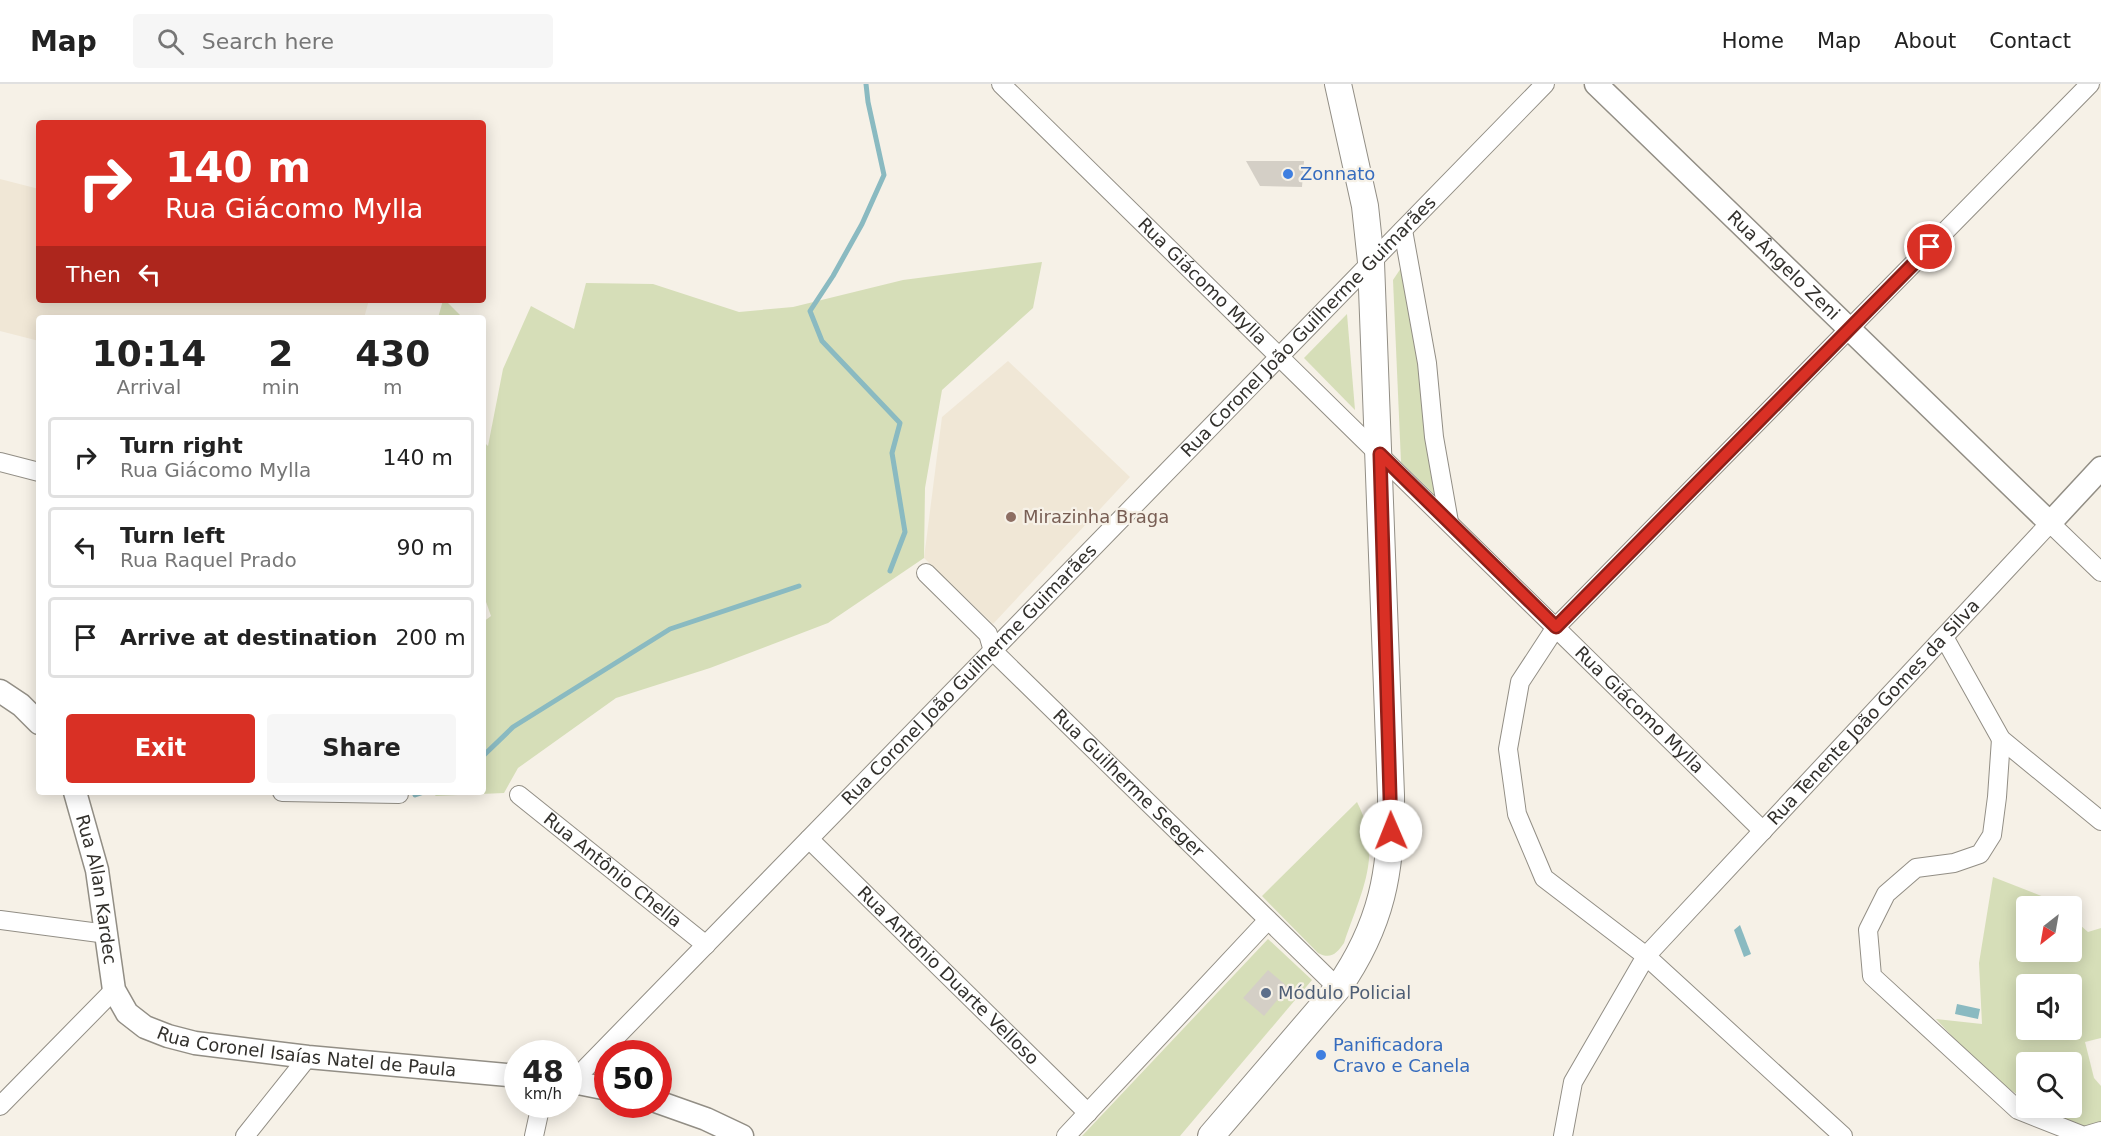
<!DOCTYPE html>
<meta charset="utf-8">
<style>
:root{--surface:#fff;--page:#f6f6f6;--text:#222;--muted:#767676;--line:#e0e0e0;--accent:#d93025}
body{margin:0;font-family:"DejaVu Sans",sans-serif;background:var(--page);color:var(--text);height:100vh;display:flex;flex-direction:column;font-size:22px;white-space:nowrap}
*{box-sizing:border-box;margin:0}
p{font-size:20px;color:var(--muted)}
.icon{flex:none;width:33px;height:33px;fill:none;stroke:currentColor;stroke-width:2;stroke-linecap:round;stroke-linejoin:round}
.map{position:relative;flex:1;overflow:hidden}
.sheet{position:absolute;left:36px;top:231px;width:450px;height:480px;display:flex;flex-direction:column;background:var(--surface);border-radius:6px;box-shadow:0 3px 15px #0003}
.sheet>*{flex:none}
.hud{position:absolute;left:36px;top:36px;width:450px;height:183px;border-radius:6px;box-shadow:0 3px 15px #0003;background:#d93025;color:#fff;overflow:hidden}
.needle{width:39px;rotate:211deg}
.tools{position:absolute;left:2016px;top:812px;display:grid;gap:12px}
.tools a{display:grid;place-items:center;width:66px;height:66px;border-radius:6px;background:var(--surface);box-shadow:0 3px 15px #0003;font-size:30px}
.speed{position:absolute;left:504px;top:956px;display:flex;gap:12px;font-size:30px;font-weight:700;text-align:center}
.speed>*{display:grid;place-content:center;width:78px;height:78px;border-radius:50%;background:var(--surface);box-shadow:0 3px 15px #0003;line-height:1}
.speed small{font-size:15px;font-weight:400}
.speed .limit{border:9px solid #d22;background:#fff;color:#111}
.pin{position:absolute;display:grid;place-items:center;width:51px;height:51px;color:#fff;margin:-26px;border:3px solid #fff;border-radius:50%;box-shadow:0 2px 6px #0007}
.me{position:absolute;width:66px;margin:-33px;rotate:359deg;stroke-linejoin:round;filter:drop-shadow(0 0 4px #0008)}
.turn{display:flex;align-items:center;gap:21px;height:126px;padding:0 30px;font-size:27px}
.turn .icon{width:78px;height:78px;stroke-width:2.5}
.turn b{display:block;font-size:42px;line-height:51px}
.then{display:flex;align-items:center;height:57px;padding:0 30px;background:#0003;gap:12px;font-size:22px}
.eta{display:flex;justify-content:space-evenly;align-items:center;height:102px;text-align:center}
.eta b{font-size:36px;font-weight:700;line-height:42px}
.cta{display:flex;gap:12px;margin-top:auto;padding:12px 30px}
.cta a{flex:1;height:69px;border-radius:6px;background:var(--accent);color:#fff;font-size:24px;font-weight:700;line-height:69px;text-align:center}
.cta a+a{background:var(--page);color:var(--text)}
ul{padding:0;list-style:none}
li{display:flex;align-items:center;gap:18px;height:81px;margin:0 12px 9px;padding:0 18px;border:3px solid var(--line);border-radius:6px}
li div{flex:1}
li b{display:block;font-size:22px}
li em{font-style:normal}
header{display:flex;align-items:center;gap:36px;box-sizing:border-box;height:84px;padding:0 30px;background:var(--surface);border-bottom:2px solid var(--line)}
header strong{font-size:28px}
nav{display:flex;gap:33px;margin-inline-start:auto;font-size:21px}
.search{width:420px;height:54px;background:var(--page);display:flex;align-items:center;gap:15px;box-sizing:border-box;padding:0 21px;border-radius:6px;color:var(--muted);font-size:22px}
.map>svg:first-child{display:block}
.built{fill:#f0e7d6}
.green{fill:#d6deb8;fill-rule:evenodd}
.water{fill:#8abac1}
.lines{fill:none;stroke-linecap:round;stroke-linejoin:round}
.stream{stroke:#8abac1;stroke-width:5}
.building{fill:#d4cfc6}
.minor-casing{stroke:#928e85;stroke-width:20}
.tertiary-casing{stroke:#928e85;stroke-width:25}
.secondary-casing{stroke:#928e85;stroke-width:28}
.minor{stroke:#fff;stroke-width:18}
.tertiary{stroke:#fff;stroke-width:22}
.secondary{stroke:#fff;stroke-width:26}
.route-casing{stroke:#8d1f18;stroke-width:15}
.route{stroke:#d93025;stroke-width:10}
.shop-dot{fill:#3f7fe0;stroke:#f6f1e7;stroke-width:2}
.education-dot{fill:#8d6e63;stroke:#f6f1e7;stroke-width:2}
.service-dot{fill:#5c6f8a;stroke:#f6f1e7;stroke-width:2}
.labels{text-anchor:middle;stroke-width:4.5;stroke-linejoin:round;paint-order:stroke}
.shop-label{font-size:18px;fill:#366cbe;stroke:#f6f1e7;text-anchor:start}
.street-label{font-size:18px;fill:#32302c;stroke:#f6f1e7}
.education-label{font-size:18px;fill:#785e54;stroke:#f6f1e7;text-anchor:start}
.service-label{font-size:18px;fill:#4e5e75;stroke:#f6f1e7;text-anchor:start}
</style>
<header>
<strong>Map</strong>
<div class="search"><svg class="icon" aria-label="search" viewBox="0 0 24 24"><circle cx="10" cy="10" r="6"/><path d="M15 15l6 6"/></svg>Search here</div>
<nav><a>Home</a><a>Map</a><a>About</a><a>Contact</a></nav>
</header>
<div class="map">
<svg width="2101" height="1052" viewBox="0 0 2101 1052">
<rect width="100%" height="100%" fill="#f6f1e7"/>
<g class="built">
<path d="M0,95L39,105V216H369L364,234H39V257L0,247Z"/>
<path d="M1008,277L1130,393L993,540L924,474L942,333Z"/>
</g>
<g class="green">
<path d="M1042,178L1033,224L942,306L925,404L924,474L828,539L710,584L616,614L518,684L504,709L435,712L438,708H483V538L491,532L485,515H483V357L488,362L503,285L531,222L574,245L586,199L653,200L739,228L793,223L903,196Z"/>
<path d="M1403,181L1438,414L1401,378L1393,196Z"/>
<path d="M443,216H445L463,234H438Z"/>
<path d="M1347,230L1355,326L1304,274Z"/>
<path d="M1357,718C1384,770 1361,808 1344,859C1337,869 1331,876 1318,869L1262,812Z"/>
<path d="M1993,793L2049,815L2057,822H2026V867H2072V834L2088,848L2101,844V954L2085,958L2094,994L2101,1002V1052L2067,1043L2036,1023H2072V978H2026V1016L1989,992L1936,935L1982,940L1979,879ZM2026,900H2072V945H2026Z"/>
<path d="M1268,855L1312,896L1180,1052H1082Z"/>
</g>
<g class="water">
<path d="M1740,841L1751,870L1744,873L1734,846Z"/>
<path d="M1957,920L1980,925L1978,935L1955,930Z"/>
</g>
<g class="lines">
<g class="stream">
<path d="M866,0L868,18L884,91L862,140L833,192L810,227L822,257L900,339L892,369L905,448L890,487"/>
<path d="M483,672L513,643L670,545L799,502"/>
<path d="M415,711L424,708"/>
</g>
</g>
<g class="building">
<path d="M1246,77H1304L1302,103L1260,102Z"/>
<path d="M1268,886L1288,903L1264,932L1243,914Z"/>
</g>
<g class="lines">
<g class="minor-casing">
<g id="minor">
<path id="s1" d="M1001,0L1763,747"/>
<path d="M1403,146L1427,279L1434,353L1449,438"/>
<path d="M0,378L39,388"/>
<path id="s2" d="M926,489L988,550L993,567L1338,904"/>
<path d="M1944,553L2001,655L2101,737"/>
<path d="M2001,655L1997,713L1992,751L1980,770L1954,779L1916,784L1886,810L1868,846L1872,892L2018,1026L2084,1052L2101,1047"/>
<path d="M282,708L399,710"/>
<path id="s3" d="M519,711L706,861"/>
<path id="s4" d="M809,755L1088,1029"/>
<path d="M0,836L107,850"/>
<path id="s5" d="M568,999L573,997L1545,0"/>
<path d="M0,1022L114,906"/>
<path d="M245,1052L308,973"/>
<path d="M534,1052L541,1020"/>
<path d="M1066,1052L1268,836"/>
<path id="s6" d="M1563,1052L1573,998L1646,872L2050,439L2101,488"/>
<path d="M1843,1052L1646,872L1544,794L1517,730L1508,665L1520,598L1556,543L2090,0"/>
</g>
</g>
<g class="tertiary-casing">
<g id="tertiary">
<path id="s7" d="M1596,0L2050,439L2101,384"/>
<path d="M0,607L21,621L39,639"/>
<path id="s8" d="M75,708L97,786L114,906L127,929L145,943L168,952L195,959L308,973L518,992"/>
<path d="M568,997L608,1005"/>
<path d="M658,1018L706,1035L742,1052"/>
</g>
</g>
<g class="secondary-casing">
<path id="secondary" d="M1211,1052L1338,904C1382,841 1392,786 1391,711L1371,178L1365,122L1338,0"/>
</g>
<use href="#minor" class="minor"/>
<use href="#tertiary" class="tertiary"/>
<use href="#secondary" class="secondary"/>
</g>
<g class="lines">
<g class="route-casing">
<path id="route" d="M1391,747L1380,370L1556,543L1930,163"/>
</g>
<use href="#route" class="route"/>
</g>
<g class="shop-dot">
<circle cx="1288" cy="90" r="6"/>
<circle cx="1321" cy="971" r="6"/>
</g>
<circle class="education-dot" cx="1011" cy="433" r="6"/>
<circle class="service-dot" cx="1266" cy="909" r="6"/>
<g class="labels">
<g class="shop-label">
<text x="1300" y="96">Zonnato</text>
<text x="1333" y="967">Panificadora<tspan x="1333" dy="21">Cravo e Canela</tspan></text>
</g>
<g class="street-label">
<text dy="6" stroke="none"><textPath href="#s7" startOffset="261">Rua Ângelo Zeni</textPath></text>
<text dy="6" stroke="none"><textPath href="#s1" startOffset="282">Rua Giácomo Mylla</textPath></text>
<text dy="6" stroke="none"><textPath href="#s5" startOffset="1059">Rua Coronel João Guilherme Guimarães</textPath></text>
<text dy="6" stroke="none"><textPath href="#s5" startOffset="573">Rua Coronel João Guilherme Guimarães</textPath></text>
<text dy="6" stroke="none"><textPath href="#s1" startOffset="894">Rua Giácomo Mylla</textPath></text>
<text dy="6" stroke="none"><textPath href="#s6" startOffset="534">Rua Tenente João Gomes da Silva</textPath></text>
<text dy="6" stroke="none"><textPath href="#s2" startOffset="294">Rua Guilherme Seeger</textPath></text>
<text dy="6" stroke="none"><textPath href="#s3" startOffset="120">Rua Antônio Chella</textPath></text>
<text dy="6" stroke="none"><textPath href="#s8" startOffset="100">Rua Allan Kardec</textPath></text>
<text dy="6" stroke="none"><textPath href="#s4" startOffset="195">Rua Antônio Duarte Velloso</textPath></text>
<text dy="6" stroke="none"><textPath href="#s8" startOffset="416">Rua Coronel Isaías Natel de Paula</textPath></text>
</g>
<g class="education-label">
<text x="1023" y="439">Mirazinha Braga</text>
</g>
<g class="service-label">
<text x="1278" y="915">Módulo Policial</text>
</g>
</g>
</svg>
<div class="tools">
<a><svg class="needle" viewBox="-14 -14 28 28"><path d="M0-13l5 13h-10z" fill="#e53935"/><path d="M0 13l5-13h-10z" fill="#767676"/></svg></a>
<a><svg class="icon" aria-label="sound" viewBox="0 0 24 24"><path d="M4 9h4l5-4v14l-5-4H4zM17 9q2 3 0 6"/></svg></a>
<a><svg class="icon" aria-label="search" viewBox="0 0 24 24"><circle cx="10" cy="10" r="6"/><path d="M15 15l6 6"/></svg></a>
</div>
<div class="speed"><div>48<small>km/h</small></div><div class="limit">50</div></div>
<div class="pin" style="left:1930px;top:163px;background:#d93025"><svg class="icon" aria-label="arrive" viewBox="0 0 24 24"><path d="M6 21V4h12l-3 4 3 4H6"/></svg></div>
<svg class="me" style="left:1391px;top:747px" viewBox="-20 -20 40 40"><circle r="19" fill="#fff"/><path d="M0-13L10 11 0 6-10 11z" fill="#d93025"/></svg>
<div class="hud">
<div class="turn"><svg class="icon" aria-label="right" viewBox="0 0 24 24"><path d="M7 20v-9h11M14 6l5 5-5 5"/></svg><div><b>140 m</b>Rua Giácomo Mylla</div></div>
<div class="then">Then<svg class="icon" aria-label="left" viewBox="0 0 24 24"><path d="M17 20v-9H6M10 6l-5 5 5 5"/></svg></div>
</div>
<section class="sheet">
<div class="eta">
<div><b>10:14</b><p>Arrival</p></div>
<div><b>2</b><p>min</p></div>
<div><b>430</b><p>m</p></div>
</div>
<ul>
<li><svg class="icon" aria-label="right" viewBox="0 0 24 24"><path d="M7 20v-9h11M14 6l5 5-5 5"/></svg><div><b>Turn right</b><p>Rua Giácomo Mylla</p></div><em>140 m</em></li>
<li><svg class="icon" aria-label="left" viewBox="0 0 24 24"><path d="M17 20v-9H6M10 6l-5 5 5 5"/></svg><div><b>Turn left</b><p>Rua Raquel Prado</p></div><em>90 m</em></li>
<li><svg class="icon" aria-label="arrive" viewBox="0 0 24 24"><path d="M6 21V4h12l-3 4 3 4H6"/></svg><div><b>Arrive at destination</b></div><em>200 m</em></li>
</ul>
<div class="cta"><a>Exit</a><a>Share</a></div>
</section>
</div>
